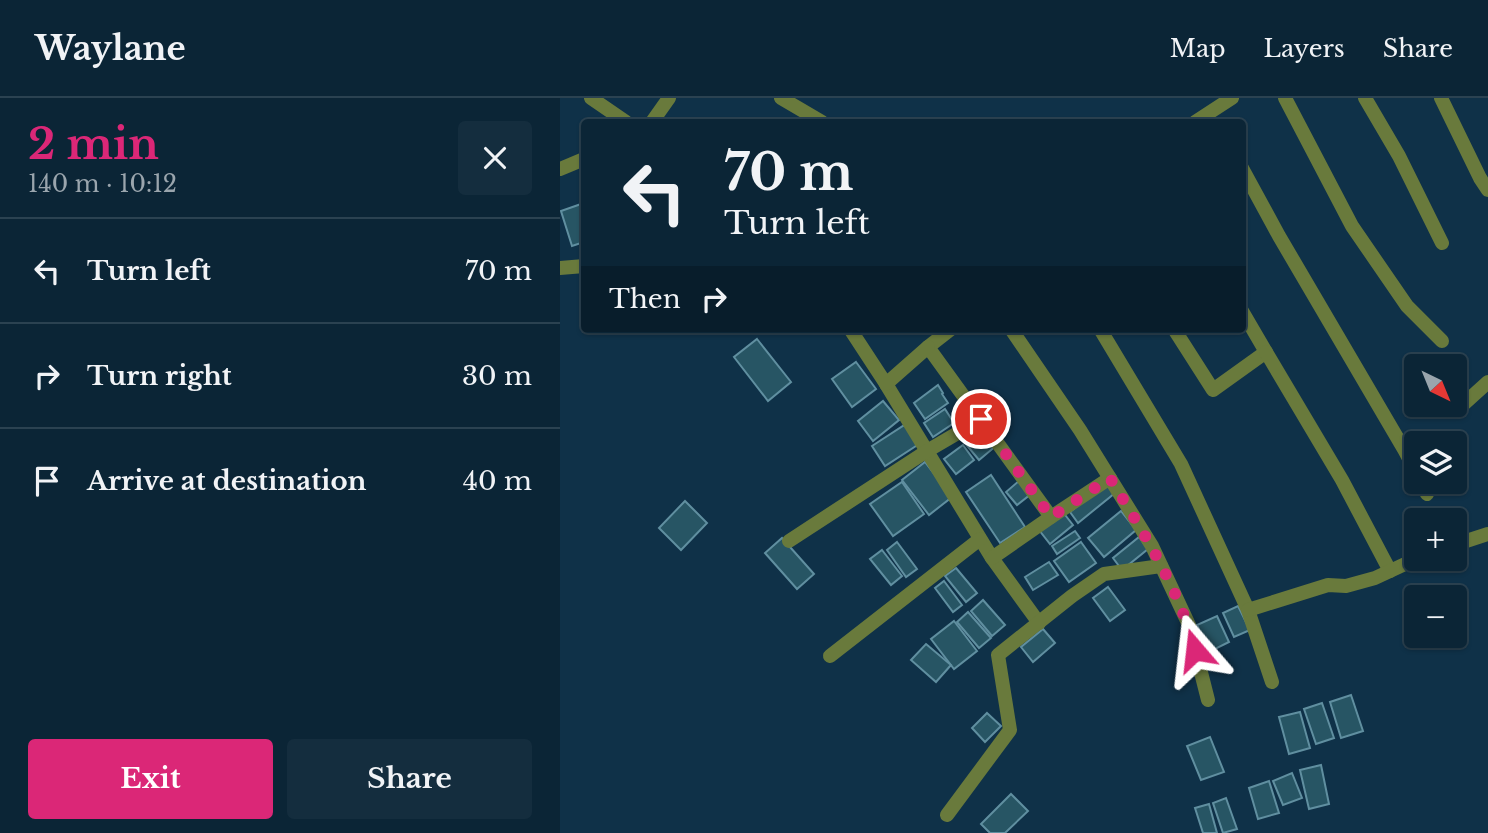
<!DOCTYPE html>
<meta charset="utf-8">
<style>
:root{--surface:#0b2536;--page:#142d3e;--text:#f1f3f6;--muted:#9aa5ad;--line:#2b4251;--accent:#db2777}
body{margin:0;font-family:"Libre Baskerville",serif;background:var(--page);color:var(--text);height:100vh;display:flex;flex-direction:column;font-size:26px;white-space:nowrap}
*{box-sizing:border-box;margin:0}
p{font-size:23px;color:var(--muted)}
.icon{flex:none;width:38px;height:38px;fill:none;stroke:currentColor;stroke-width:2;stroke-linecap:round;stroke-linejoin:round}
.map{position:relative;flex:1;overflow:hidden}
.side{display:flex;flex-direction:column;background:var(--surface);width:560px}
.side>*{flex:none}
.banner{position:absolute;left:21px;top:21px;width:665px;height:214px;border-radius:7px;box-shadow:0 2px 5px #0004,0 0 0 2px var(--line);background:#0b2536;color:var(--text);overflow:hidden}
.needle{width:46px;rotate:137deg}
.controls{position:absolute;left:844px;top:256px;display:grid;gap:14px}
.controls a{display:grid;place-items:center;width:63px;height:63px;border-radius:7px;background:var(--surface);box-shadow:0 2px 5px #0004,0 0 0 2px var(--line);font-size:35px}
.pin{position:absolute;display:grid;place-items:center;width:60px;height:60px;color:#fff;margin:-30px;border:4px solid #fff;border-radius:50%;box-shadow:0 2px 7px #0007}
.me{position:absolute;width:77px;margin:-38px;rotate:343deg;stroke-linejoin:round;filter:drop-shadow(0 0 5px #0008)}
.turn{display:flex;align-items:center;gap:24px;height:147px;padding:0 28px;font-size:32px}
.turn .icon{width:91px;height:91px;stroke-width:2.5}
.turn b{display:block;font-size:49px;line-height:60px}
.then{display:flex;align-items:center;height:66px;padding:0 28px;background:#0003;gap:14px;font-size:26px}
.round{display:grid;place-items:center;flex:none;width:74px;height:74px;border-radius:7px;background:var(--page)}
.headline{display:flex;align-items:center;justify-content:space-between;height:119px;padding:0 28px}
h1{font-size:42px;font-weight:700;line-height:52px;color:var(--accent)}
.action{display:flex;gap:14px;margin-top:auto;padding:14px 28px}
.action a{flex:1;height:80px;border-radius:7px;background:var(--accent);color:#fff;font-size:28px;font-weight:700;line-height:80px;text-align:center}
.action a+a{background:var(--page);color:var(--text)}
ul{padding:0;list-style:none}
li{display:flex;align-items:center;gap:21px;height:105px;padding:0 28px;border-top:2px solid var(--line)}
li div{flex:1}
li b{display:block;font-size:26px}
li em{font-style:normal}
header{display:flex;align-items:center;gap:42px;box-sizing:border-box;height:98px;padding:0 35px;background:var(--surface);border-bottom:2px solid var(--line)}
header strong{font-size:33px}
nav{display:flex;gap:38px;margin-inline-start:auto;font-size:24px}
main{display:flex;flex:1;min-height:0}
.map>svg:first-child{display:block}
.building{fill:#275564;stroke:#608fa0;stroke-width:2}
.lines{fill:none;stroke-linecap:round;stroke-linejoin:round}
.minor{stroke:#697a3c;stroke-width:14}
.route{stroke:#db2777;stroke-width:12;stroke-dasharray:0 21.6}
</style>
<header>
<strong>Waylane</strong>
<nav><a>Map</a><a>Layers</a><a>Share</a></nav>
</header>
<main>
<section class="side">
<div class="headline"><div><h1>2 min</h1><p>140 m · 10:12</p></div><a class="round"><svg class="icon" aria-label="close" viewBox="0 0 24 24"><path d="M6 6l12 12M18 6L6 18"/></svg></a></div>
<ul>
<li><svg class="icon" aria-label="left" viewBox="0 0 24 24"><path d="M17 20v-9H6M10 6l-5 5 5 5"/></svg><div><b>Turn left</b></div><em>70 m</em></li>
<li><svg class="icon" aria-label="right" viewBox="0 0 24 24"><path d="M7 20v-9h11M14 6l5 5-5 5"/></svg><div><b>Turn right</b></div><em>30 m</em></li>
<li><svg class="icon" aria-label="arrive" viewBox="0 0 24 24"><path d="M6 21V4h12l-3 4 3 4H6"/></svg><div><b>Arrive at destination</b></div><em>40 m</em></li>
</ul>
<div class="action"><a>Exit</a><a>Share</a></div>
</section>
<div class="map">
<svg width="928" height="735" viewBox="0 0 928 735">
<rect width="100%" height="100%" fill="#0f3148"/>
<g class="building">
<path d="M24,105V144L12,148L1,113Z"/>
<path d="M197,241L231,284L208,303L174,259Z"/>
<path d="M296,264L316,291L292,309L272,281Z"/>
<path d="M378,287L383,295L382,296L388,305L365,321L354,305Z"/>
<path d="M323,303L339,322L313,343L298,323Z"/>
<path d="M385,311L394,325L373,339L364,325Z"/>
<path d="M346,326L359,346L325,368L312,348Z"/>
<path d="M422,330L437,347L419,362L405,345Z"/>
<path d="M403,347L414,362L396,376L384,361Z"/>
<path d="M365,364L392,399L369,417L342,382Z"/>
<path d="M431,377L465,429L440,445L406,394Z"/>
<path d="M460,382L471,396L457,407L446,394Z"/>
<path d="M342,384L364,416L333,438L310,406Z"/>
<path d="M547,384L555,395L518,425L510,414Z"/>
<path d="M125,403L147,425L121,452L99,430Z"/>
<path d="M502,413L513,427L490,446L479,432Z"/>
<path d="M561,413L576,432L544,459L528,440Z"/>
<path d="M515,433L520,440L497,456L492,448Z"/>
<path d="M579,439L588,451L562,472L553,460Z"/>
<path d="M222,440L254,476L237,491L205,455Z"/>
<path d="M337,444L357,471L346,479L327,452Z"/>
<path d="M521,444L536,465L509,484L494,463Z"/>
<path d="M322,452L342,478L331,487L310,461Z"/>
<path d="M489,464L498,477L473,492L465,479Z"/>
<path d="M396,470L417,495L406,504L385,478Z"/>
<path d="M384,483L402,507L393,514L375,490Z"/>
<path d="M548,489L565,512L550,523L533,500Z"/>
<path d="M423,502L445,527L432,538L411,513Z"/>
<path d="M678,508L690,532L674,539L663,515Z"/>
<path d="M408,514L431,540L419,550L397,524Z"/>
<path d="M657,518L669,544L649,554L637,527Z"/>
<path d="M394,523L417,553L394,571L371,541Z"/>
<path d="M483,531L495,545L473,564L461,549Z"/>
<path d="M366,546L391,567L376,584L351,562Z"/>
<path d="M791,597L803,633L781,640L770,604Z"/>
<path d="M762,605L774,640L756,646L744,611Z"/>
<path d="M740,614L750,650L729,656L719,619Z"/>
<path d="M427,615L441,628L425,644L412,630Z"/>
<path d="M650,639L664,674L641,682L627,648Z"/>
<path d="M761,667L769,706L749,711L740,672Z"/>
<path d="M732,675L742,700L723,707L713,683Z"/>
<path d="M709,683L719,715L698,721L689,690Z"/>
<path d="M451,696L468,713L445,735H430L421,726Z"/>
<path d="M666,700L677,731L663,735L653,705Z"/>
<path d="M649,706L657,735H643L635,710Z"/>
</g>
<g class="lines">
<g class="minor">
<path d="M31,0L66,24"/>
<path d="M221,0L262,24"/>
<path d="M725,0L792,128L847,208L882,243"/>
<path d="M805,0L839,58L882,145"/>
<path d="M881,0L920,80L928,92"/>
<path d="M92,24L109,0"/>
<path d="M635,24L672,0"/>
<path d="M682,70L719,138L845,353L856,374"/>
<path d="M0,71L24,61"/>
<path d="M0,170L24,168"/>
<path d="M290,231L326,286L432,460L479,525"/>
<path d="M391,231L368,249L491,419L550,380"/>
<path d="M451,231L520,332L592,448L629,527L648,602"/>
<path d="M540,231L621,366L688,512L712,584"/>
<path d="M614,231L653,292L706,254L682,213"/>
<path d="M706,254L782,382L830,473"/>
<path d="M326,286L368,249"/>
<path d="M896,313L928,284"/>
<path d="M860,383L867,396"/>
<path d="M229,443L367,353L420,322"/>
<path d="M894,447L928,436"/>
<path d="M432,460L491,419"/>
<path d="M688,512L768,487L786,488L815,480L858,460"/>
<path d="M270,558L420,441"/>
<path d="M387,717L450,632L438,557L512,498L544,476L601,468"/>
</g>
</g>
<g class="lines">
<path class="route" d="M421,321L491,419L550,380C583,434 619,490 635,552"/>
</g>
</svg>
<div class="controls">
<a><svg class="needle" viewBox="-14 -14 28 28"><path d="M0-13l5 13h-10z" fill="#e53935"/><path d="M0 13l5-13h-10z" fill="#9aa5ad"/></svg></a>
<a><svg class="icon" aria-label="layers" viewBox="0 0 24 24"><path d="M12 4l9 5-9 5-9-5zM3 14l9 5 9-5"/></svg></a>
<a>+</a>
<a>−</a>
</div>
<div class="pin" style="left:421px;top:321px;background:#d93025"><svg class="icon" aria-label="arrive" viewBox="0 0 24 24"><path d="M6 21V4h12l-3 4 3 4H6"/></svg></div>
<svg class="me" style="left:635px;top:552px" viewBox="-20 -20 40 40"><path d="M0-17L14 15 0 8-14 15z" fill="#db2777" stroke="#fff" stroke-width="4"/></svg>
<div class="banner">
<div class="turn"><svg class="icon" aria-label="left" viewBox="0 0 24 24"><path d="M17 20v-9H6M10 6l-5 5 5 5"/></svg><div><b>70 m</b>Turn left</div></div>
<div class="then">Then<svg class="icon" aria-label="right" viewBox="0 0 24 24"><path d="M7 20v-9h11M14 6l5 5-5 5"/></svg></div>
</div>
</div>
</main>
